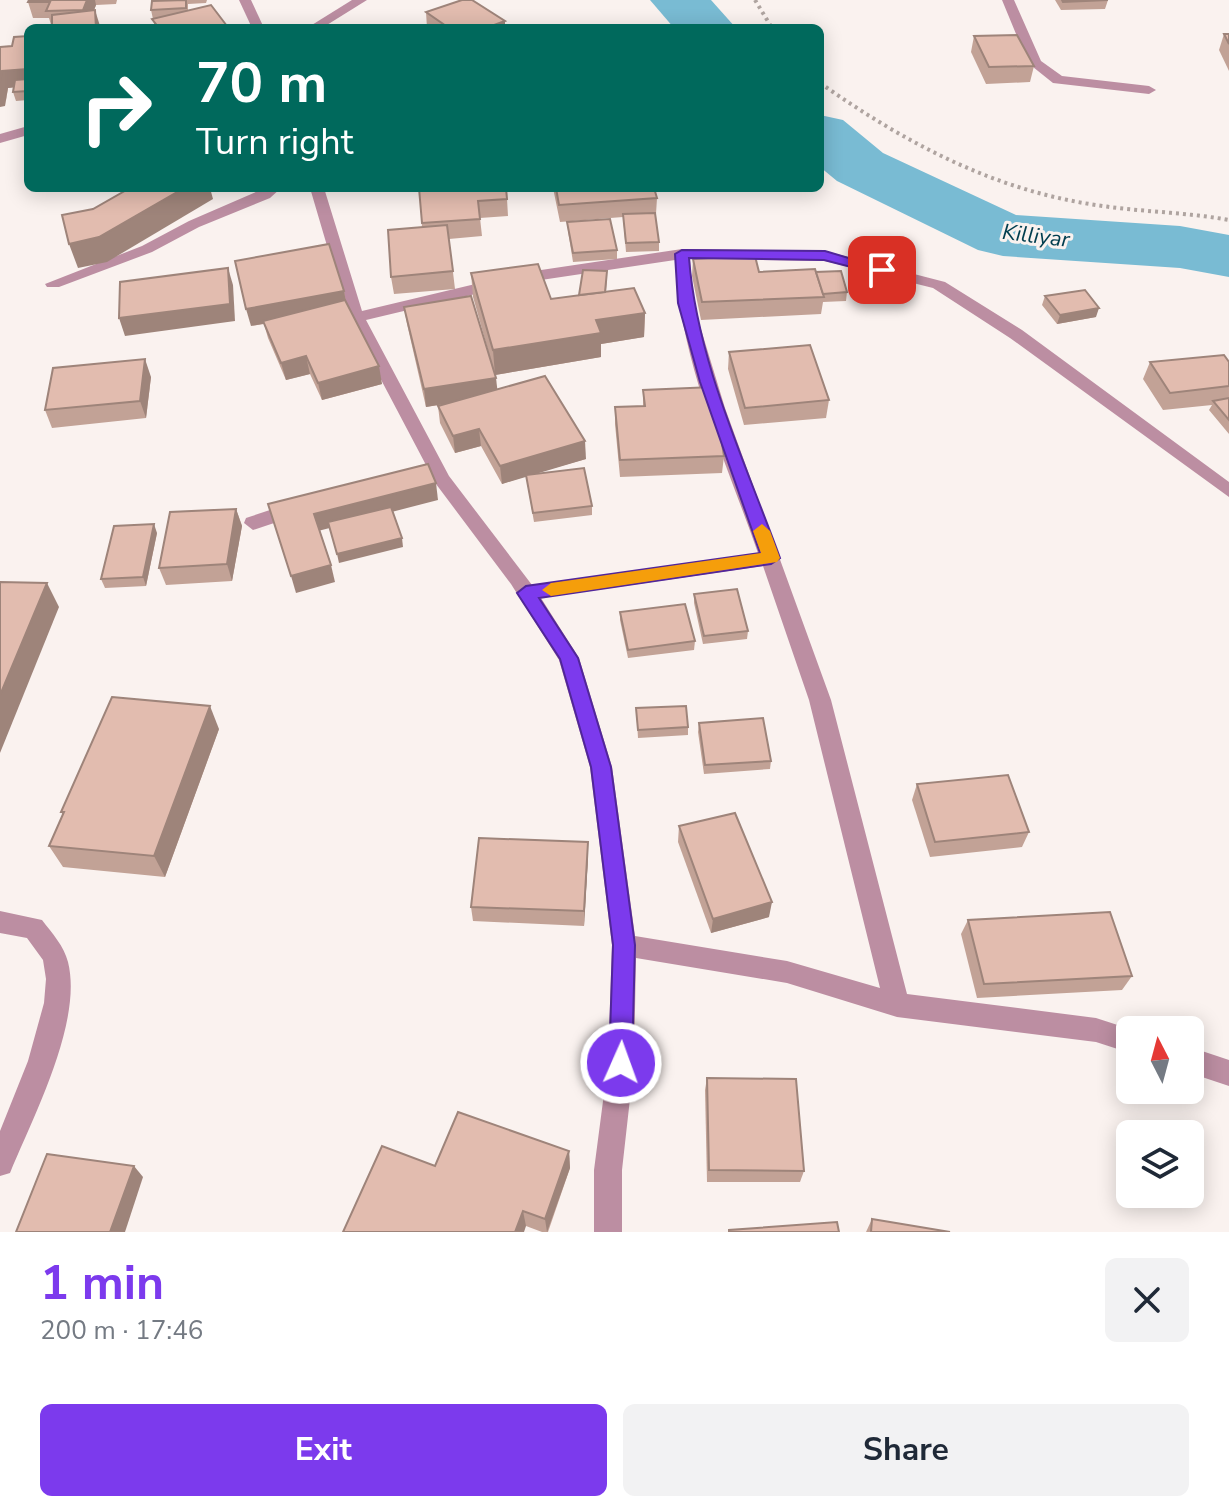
<!DOCTYPE html>
<meta charset="utf-8">
<style>
:root{--surface:#fff;--page:#f2f2f3;--text:#1f2937;--muted:#747a83;--accent:#7c3aed}
body{margin:0;font-family:"Nunito Sans",sans-serif;background:var(--page);color:var(--text);height:100vh;display:flex;flex-direction:column;font-size:30px;white-space:nowrap}
*{box-sizing:border-box;margin:0}
p{font-size:26px;color:var(--muted)}
.icon{flex:none;width:44px;height:44px;fill:none;stroke:currentColor;stroke-width:2;stroke-linecap:round;stroke-linejoin:round}
.map{position:relative;height:1232px;overflow:hidden}
.panel{display:flex;flex-direction:column;background:var(--surface);flex:1}
.panel>*{flex:none}
.hud{position:absolute;left:24px;top:24px;width:800px;height:168px;border-radius:12px;box-shadow:0 4px 20px #0003;background:#00695c;color:#fff;overflow:hidden}
.needle{width:52px;rotate:354deg}
.buttons{position:absolute;left:1116px;top:1016px;display:grid;gap:16px}
.buttons a{display:grid;place-items:center;width:88px;height:88px;border-radius:12px;background:var(--surface);box-shadow:0 4px 20px #0003;font-size:40px}
.pin{position:absolute;display:grid;place-items:center;width:68px;height:68px;color:#fff;margin:-34px;border-radius:16px;box-shadow:0 4px 12px #0006}
.me{position:absolute;width:88px;margin:-44px;rotate:2deg;stroke-linejoin:round;filter:drop-shadow(0 0 6px #0008)}
.turn{display:flex;align-items:center;gap:28px;height:168px;padding:0 40px;font-size:36px}
.turn .icon{width:104px;height:104px;stroke-width:2.5}
.turn b{display:block;font-size:56px;line-height:68px}
.round{display:grid;place-items:center;flex:none;width:84px;height:84px;border-radius:12px;background:var(--page)}
.summary{display:flex;align-items:center;justify-content:space-between;height:136px;padding:0 40px}
h1{font-size:48px;font-weight:700;line-height:60px;color:var(--accent)}
.action{display:flex;gap:16px;margin-top:auto;padding:16px 40px}
.action a{flex:1;height:92px;border-radius:12px;background:var(--accent);color:#fff;font-size:32px;font-weight:700;line-height:92px;text-align:center}
.action a+a{background:var(--page);color:var(--text)}
.map>svg:first-child{display:block}
.lines{fill:none;stroke-linecap:round;stroke-linejoin:round}
.river{fill:#79bbd3;fill-rule:evenodd}
.path{stroke:#afa4a0;stroke-width:4;stroke-dasharray:3 4;stroke-linecap:butt}
.minor{fill:#bc8ea2;fill-rule:evenodd}
.tertiary{fill:#bc8ea2;fill-rule:evenodd}
.wall{fill:#c2a296}
.shaded-wall{fill:#9e847a}
.building{fill:#e2bcaf;stroke:#9e847a;stroke-width:2}
.route{fill:#7c3aed;stroke:#51269a;stroke-width:2}
.slow{fill:#f59e0b}
.labels{text-anchor:middle;stroke-width:6;stroke-linejoin:round;paint-order:stroke}
.far-water-label{font-size:22px;font-style:italic;fill:#003d4e;stroke:#faf2ef}
</style>
<div class="map">
<svg width="1229" height="1232" viewBox="0 0 1229 1232">
<rect width="100%" height="100%" fill="#faf2ef"/>
<g class="lines">
<g class="river">
<path d="M650,0H711L736,28H674Z"/>
<path d="M820,115L843,120L883,153L1016,215L1180,226L1229,235V277L1180,268L1003,256L978,250L837,181L820,167Z"/>
</g>
<g class="path">
<path d="M755,0L772,28"/>
<path d="M820,83C904,142 993,190 1096,205C1140,212 1185,212 1229,220"/>
</g>
<g class="minor">
<path d="M239,0H251L264,28H252Z"/>
<path d="M1002,0H1014L1041,61L1062,76L1149,86L1156,90L1149,94L1053,83L1028,63Z"/>
<path d="M265,188H281L270,198L199,227L152,252L59,287H47L45,284L142,246L189,221Z"/>
<path d="M310,188H324L362,311L521,273L682,249L825,251L945,282L1022,330L1229,482V497L1010,338L933,288L825,261L690,259L693,303L725,408L831,700L907,994L1096,1018L1133,1030H1130V1053L1096,1042L897,1017L787,983L636,958L634,1063L622,1170V1232H594V1170L608,1063L612,945L590,767L559,660L511,584L436,484L348,317ZM675,260C680,360 725,459 758,553L532,585L449,476L366,320L521,283ZM763,566L809,700L880,988L787,961L635,936L612,767L579,658L541,598Z"/>
<path d="M297,501L306,508L304,513L253,530L244,523L246,518Z"/>
<path d="M0,911L42,920C52,933 64,946 68,962C83,1022 33,1117 10,1173L0,1176V1131L28,1061L44,1003L46,979L43,960L27,938L0,933Z"/>
<path d="M1190,1047L1229,1060V1086L1190,1073Z"/>
</g>
<g class="tertiary">
<path d="M352,0H367L322,28H307Z"/>
<path d="M28,126V135L0,143V134Z"/>
</g>
</g>
<g class="wall">
<path d="M29,0H117L116,4L96,5L94,10L100,28H52L49,18H33L28,2Z"/>
<path d="M160,0H207L206,3L188,4V11L227,26L228,28H155L151,10Z"/>
<path d="M1055,0H1108L1105,9L1061,10Z"/>
<path d="M426,12L505,28H427Z"/>
<path d="M1224,34H1229V71L1219,50Z"/>
<path d="M28,36V100L16,101L13,92L14,87L8,88L5,106L12,46Z"/>
<path d="M974,36L1034,66L1030,82L986,84L971,52Z"/>
<path d="M419,188L507,199L508,216L480,218L482,236L449,239L455,289L394,294L391,277L422,227Z"/>
<path d="M553,188H654L657,198L656,214L655,215L659,242V251L626,252L623,217L560,222Z"/>
<path d="M567,222L617,250V259L573,262L568,231Z"/>
<path d="M693,259L759,272H816L847,292L846,301L823,302L821,314L701,320L692,276Z"/>
<path d="M471,273L551,299L579,295L607,280L606,292L645,313L644,337L601,344V357L495,375L473,297Z"/>
<path d="M344,291L346,302L382,384L322,400L310,374L286,380L268,338L264,324L251,326Z"/>
<path d="M1045,296L1096,317L1057,324L1042,305Z"/>
<path d="M404,307L497,390L586,459L536,473L592,506V515L534,522L526,476L502,484L481,446L455,453L440,423L438,406L450,403L426,407L407,324Z"/>
<path d="M729,352L829,400L826,418L744,425L728,369Z"/>
<path d="M1150,362H1229V434L1209,410L1212,405L1163,410L1143,379Z"/>
<path d="M151,377L146,418L52,428L45,410Z"/>
<path d="M643,390L724,456L722,473L620,477L615,424V407L643,406Z"/>
<path d="M236,509L242,526L232,581L166,585L159,568Z"/>
<path d="M157,533L146,586L105,588L101,579Z"/>
<path d="M694,594L748,631L747,639L703,644L694,603Z"/>
<path d="M620,612L695,641L694,650L628,658L620,620Z"/>
<path d="M636,708L688,727V735L638,738Z"/>
<path d="M699,723L771,761L770,769L704,774L698,732Z"/>
<path d="M219,729L165,877L63,867L49,846L63,815L61,812Z"/>
<path d="M917,784L1029,832L1022,847L930,857L912,800Z"/>
<path d="M679,826L769,917L711,933L678,842Z"/>
<path d="M588,857L584,926L473,921L471,907Z"/>
<path d="M968,920L1132,976L1122,990L977,998L961,934Z"/>
<path d="M707,1078L804,1171L800,1182H707L705,1090Z"/>
<path d="M569,1151L570,1168L548,1232H542L526,1226L435,1166Z"/>
<path d="M872,1219L950,1232H866Z"/>
</g>
<g class="shaded-wall">
<path d="M87,0H95L96,5L88,26L83,10Z"/>
<path d="M95,10L100,26V28H96Z"/>
<path d="M505,21V28H486Z"/>
<path d="M28,69V86L8,88L5,106L0,107V82L2,71Z"/>
<path d="M184,188H210L213,199L107,262L78,268L69,244Z"/>
<path d="M228,268L233,285L235,321L125,336L119,318Z"/>
<path d="M344,291L347,308L251,326L246,309Z"/>
<path d="M1099,308L1096,317L1057,324L1060,315Z"/>
<path d="M645,313L644,337L601,344V357L495,375L493,350L596,320Z"/>
<path d="M306,356L310,374L286,380L281,363Z"/>
<path d="M145,359L151,377L146,418L140,401Z"/>
<path d="M379,366L382,384L322,400L318,383Z"/>
<path d="M496,378L498,395L426,407L424,389Z"/>
<path d="M479,429L481,446L455,453L453,436Z"/>
<path d="M585,441L586,459L502,484L500,466Z"/>
<path d="M436,483L438,500L318,531L314,514Z"/>
<path d="M236,509L242,526L232,581L227,564Z"/>
<path d="M154,524L157,533L146,586L143,577Z"/>
<path d="M402,538L403,547L339,563L337,554Z"/>
<path d="M331,565L335,582L296,593L291,576Z"/>
<path d="M47,583L59,607L0,753V695Z"/>
<path d="M210,706L219,729L165,877L154,856Z"/>
<path d="M588,842V857L584,926V911Z"/>
<path d="M772,902L769,917L711,933L713,919Z"/>
<path d="M569,1151L570,1168L547,1232L545,1219Z"/>
<path d="M134,1166L143,1177L125,1232H110Z"/>
<path d="M523,1211L526,1226L524,1232H515Z"/>
</g>
<g class="building">
<path d="M29,0H87L83,10L46,11L50,2H28Z"/>
<path d="M186,0V8L151,10L152,1Z"/>
<path d="M462,0H472L505,21L486,28H449L426,12Z"/>
<path d="M1062,0H1108L1063,2Z"/>
<path d="M211,5L227,26L218,28H159L152,19Z"/>
<path d="M95,10L96,28H52V15Z"/>
<path d="M1224,34H1229V44Z"/>
<path d="M1017,35L1034,66L989,67L974,36Z"/>
<path d="M28,36V69L2,71L0,82V47L12,46L14,37Z"/>
<path d="M28,79V91L13,92L15,80Z"/>
<path d="M130,188H184L99,237L69,244L62,215L93,209Z"/>
<path d="M419,188H506L507,199L478,201L480,219L422,223Z"/>
<path d="M556,188H654L657,198L559,205Z"/>
<path d="M655,213L659,242L626,243L623,214Z"/>
<path d="M610,219L617,250L573,253L567,222Z"/>
<path d="M447,225L453,271L391,277L388,230Z"/>
<path d="M329,244L344,291L246,309L235,261Z"/>
<path d="M755,256L759,272L815,269L824,297L702,302L693,259Z"/>
<path d="M538,264L551,299L634,288L645,313L596,320L601,333L493,350L471,273Z"/>
<path d="M228,268L230,304L119,318L120,282Z"/>
<path d="M583,270L607,271L605,292L579,295Z"/>
<path d="M841,271L847,292L823,294L816,272Z"/>
<path d="M1085,290L1099,308L1060,315L1045,296Z"/>
<path d="M471,296L496,378L424,389L404,307Z"/>
<path d="M345,300L379,366L318,383L306,356L281,363L263,321Z"/>
<path d="M810,345L829,400L745,408L729,352Z"/>
<path d="M1224,355L1229,362V386L1170,393L1150,362Z"/>
<path d="M145,359L140,401L45,410L53,368Z"/>
<path d="M545,376L585,441L500,466L479,429L453,436L438,406Z"/>
<path d="M713,387L724,456L620,460L615,407L645,406L643,390Z"/>
<path d="M1229,398V420L1213,401Z"/>
<path d="M428,464L436,483L314,514L331,565L291,576L268,504Z"/>
<path d="M584,468L592,506L533,513L526,475Z"/>
<path d="M391,507L402,538L337,554L328,522Z"/>
<path d="M236,509L227,564L159,568L170,512Z"/>
<path d="M154,524L143,577L101,579L114,526Z"/>
<path d="M0,582L47,583L0,695Z"/>
<path d="M737,589L748,631L704,636L694,594Z"/>
<path d="M685,604L695,641L628,650L620,612Z"/>
<path d="M112,697L210,706L154,856L49,846L64,812H61Z"/>
<path d="M686,706L688,727L638,730L636,708Z"/>
<path d="M763,718L771,761L705,765L699,723Z"/>
<path d="M1008,775L1029,832L935,842L917,784Z"/>
<path d="M735,813L772,902L713,919L679,826Z"/>
<path d="M479,838L588,842L584,911L471,907Z"/>
<path d="M1110,912L1132,976L984,984L968,920Z"/>
<path d="M707,1078L796,1079L804,1171L709,1170Z"/>
<path d="M458,1112L569,1151L545,1219L523,1211L515,1232H343L382,1146L435,1166Z"/>
<path d="M47,1154L134,1166L110,1232H16Z"/>
<path d="M872,1219L950,1232H871Z"/>
<path d="M837,1222L839,1232H729V1230Z"/>
</g>
<path class="route" d="M682,250L825,251L889,270L882,275L824,260L689,258C697,362 745,461 780,558L771,564L539,598L578,658L611,767L635,945L632,1063L629,1071L621,1075L612,1071L609,1063L613,945L591,767L560,659L517,593L526,586L760,553L700,382L678,303L675,254Z"/>
<path class="slow" d="M762,524L770,531L780,558L777,562L551,596L542,590L551,583L761,553L753,531Z"/>
<g class="labels">
<g class="far-water-label">
<text transform="translate(1036 235) rotate(7)" y="8">Killiyar</text>
</g>
</g>
</svg>
<div class="buttons">
<a><svg class="needle" viewBox="-14 -14 28 28"><path d="M0-13l5 13h-10z" fill="#e53935"/><path d="M0 13l5-13h-10z" fill="#747a83"/></svg></a>
<a><svg class="icon" aria-label="layers" viewBox="0 0 24 24"><path d="M12 4l9 5-9 5-9-5zM3 14l9 5 9-5"/></svg></a>
</div>
<div class="pin" style="left:882px;top:270px;background:#d93025"><svg class="icon" aria-label="arrive" viewBox="0 0 24 24"><path d="M6 21V4h12l-3 4 3 4H6"/></svg></div>
<svg class="me" style="left:621px;top:1063px" viewBox="-20 -20 40 40"><circle r="17" fill="#7c3aed" stroke="#fff" stroke-width="3"/><path d="M0-11L8 9 0 5-8 9z" fill="#fff"/></svg>
<div class="hud">
<div class="turn"><svg class="icon" aria-label="right" viewBox="0 0 24 24"><path d="M7 20v-9h11M14 6l5 5-5 5"/></svg><div><b>70 m</b>Turn right</div></div>
</div>
</div>
<section class="panel">
<div class="summary"><div><h1>1 min</h1><p>200 m · 17:46</p></div><a class="round"><svg class="icon" aria-label="close" viewBox="0 0 24 24"><path d="M6 6l12 12M18 6L6 18"/></svg></a></div>
<div class="action"><a>Exit</a><a>Share</a></div>
</section>
